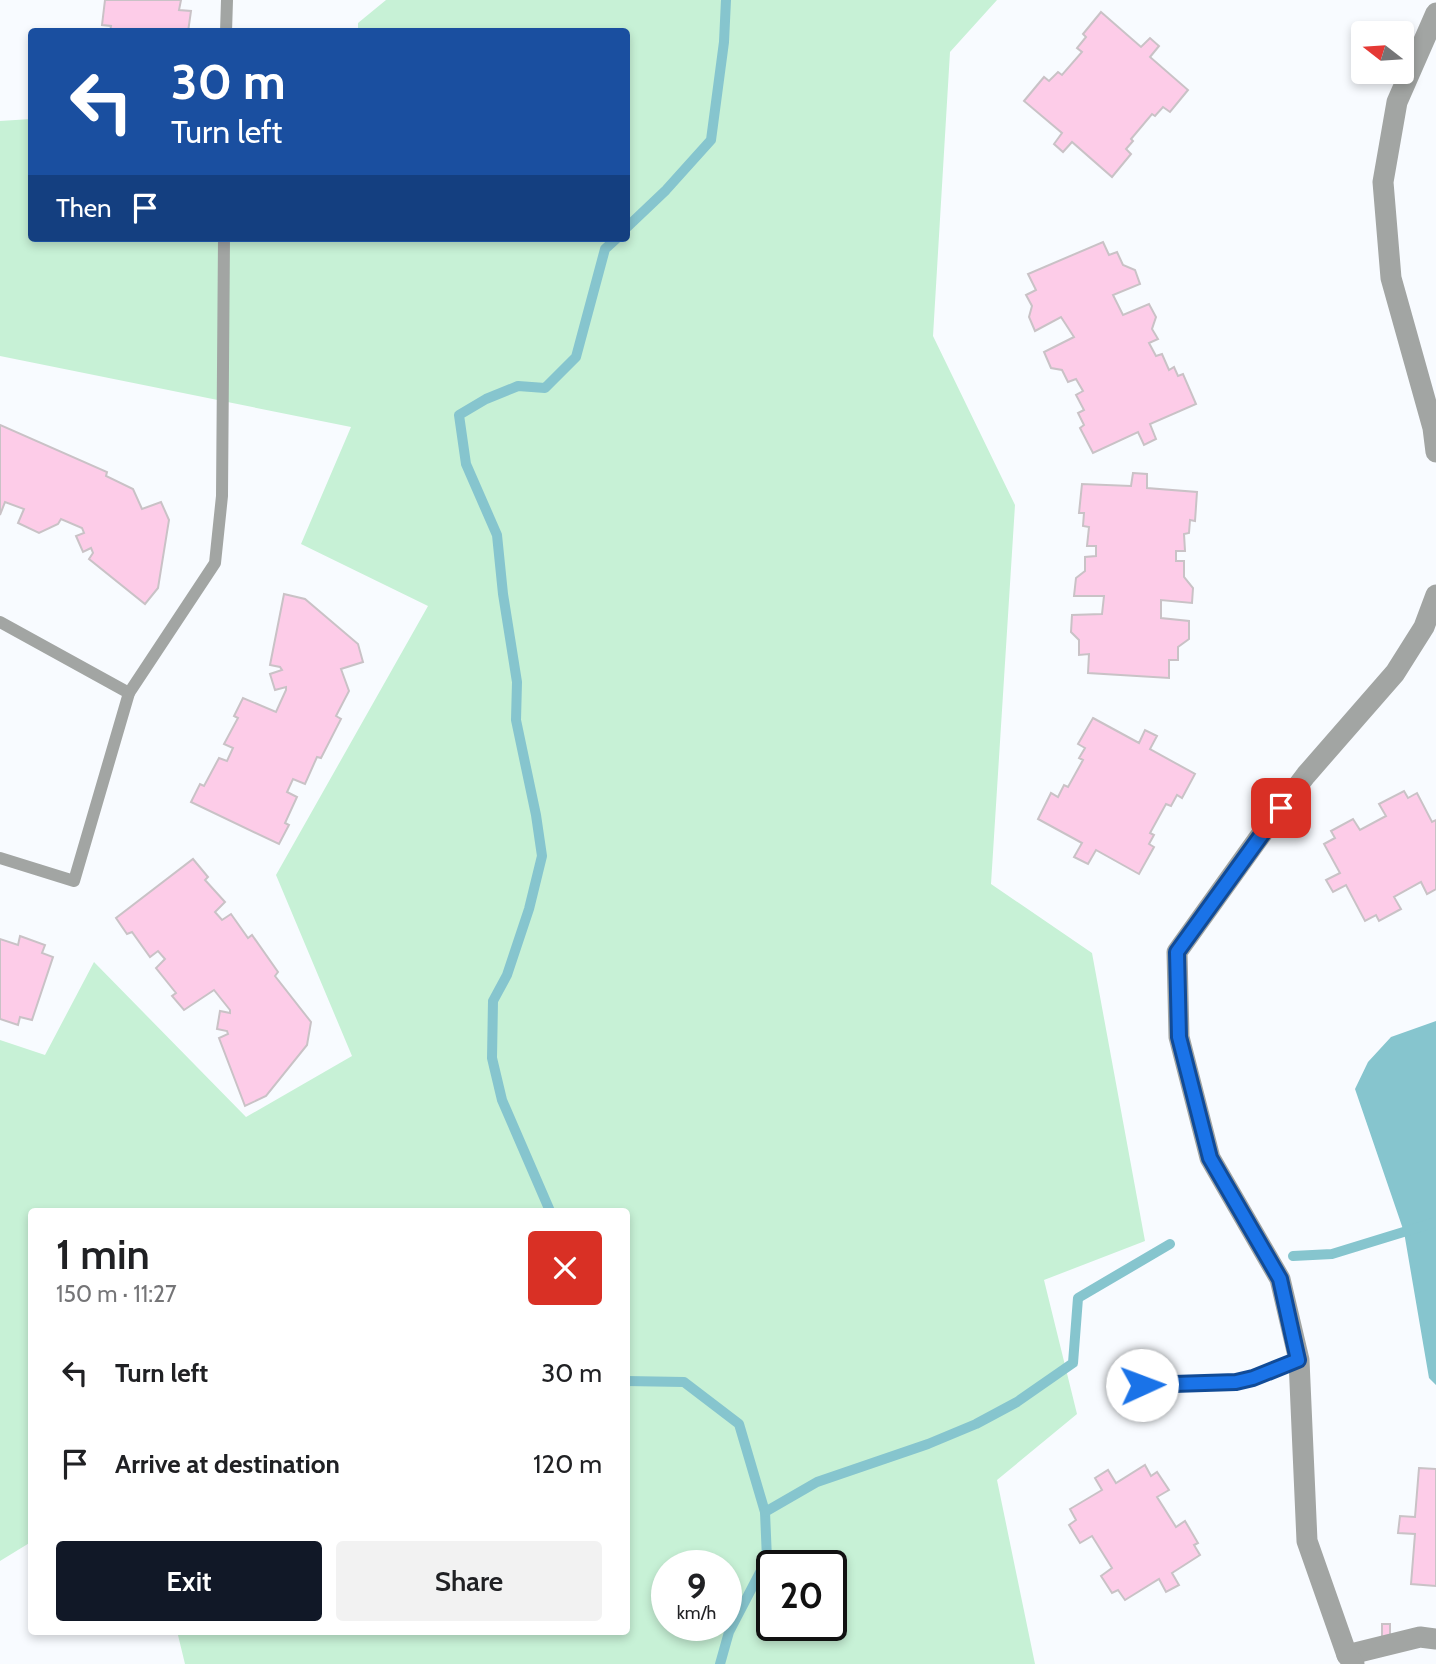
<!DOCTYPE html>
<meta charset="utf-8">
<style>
:root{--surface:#fff;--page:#f2f2f2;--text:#202124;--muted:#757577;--accent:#111827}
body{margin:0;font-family:Cabin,sans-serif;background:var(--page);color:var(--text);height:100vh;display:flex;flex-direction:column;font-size:26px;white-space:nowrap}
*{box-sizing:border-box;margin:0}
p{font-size:23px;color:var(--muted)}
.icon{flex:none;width:38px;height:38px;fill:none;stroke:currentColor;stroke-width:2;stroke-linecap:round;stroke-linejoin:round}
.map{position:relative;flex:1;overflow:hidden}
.side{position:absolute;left:28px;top:1208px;width:602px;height:427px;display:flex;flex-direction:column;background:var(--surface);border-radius:7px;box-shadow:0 4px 10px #0003}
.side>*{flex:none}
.banner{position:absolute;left:28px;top:28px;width:602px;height:214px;border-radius:7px;box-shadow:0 4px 10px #0003;background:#1a4fa0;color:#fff;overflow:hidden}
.needle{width:46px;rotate:287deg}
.controls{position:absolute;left:1351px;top:21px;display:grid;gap:14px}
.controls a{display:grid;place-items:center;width:63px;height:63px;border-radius:7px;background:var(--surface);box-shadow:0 4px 10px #0003;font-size:35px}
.speed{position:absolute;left:651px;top:1550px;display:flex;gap:14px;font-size:35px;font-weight:700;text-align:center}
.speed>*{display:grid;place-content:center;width:91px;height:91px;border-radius:50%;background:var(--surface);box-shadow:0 4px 10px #0003;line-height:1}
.speed small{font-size:18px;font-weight:400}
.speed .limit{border:4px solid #111;border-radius:10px;background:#fff;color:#111}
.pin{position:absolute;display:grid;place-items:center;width:60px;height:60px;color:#fff;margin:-30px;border-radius:14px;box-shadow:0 4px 10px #0006}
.me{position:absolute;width:77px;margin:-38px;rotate:88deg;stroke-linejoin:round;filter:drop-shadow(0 0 5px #0008)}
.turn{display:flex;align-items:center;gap:24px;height:147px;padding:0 28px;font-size:32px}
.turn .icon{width:91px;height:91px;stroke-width:2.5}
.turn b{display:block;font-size:49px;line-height:60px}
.then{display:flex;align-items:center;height:66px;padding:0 28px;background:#0003;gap:14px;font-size:26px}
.round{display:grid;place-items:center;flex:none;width:74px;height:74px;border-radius:7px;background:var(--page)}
.summary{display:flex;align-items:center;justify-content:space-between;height:119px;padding:0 28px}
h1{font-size:42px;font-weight:600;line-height:52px}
.button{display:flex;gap:14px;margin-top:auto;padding:14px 28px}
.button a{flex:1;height:80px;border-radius:7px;background:var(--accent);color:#fff;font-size:28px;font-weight:600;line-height:80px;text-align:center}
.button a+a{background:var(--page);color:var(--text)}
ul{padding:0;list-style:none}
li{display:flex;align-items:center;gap:21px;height:91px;padding:0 28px}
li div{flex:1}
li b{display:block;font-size:26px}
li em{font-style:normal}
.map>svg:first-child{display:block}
.green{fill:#c7f1d6;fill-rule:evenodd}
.water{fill:#86c5ce}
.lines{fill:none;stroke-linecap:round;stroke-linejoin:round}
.stream{stroke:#86c5ce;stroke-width:10}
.building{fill:#fdcce8;stroke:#c9c2c6;stroke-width:2}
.lane{stroke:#a2a5a3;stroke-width:12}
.street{stroke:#a2a5a3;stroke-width:21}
.route-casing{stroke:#114b97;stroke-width:18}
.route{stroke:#1a73e8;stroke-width:12}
</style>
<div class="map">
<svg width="1436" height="1664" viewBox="0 0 1436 1664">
<rect width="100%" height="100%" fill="#f8fbff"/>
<path class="green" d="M386,0H997L950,52L933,336L1015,505L991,884L1092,953L1145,1241L1044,1280L1077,1414L997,1480L1035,1664H185L177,1631H626V1211H32L31,1542L0,1561V1040L45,1055L94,962L246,1117L352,1056L276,875L428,606L301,544L351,427L0,356V121L31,119L32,238H626V32L358,31V23ZM667,1566H726V1626H667ZM772,1566H831V1626H772Z"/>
<path class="water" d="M1436,1021V1385L1429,1378L1404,1232L1355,1089L1368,1062L1391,1037Z"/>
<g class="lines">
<g class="stream">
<path d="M626,228L666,190L711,140L724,42L726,0"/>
<path d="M550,1211L502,1100L492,1058L493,1001L507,975L529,909L542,856L536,815L516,720L517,682L503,594L497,535L466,464L459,415L486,399L518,386L545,388L576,357L605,249L617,238"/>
<path d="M1293,1256L1332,1254L1436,1222"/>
<path d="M626,1381L684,1382L739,1424L765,1512L767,1559L729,1632L720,1664"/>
<path d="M765,1512L817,1482L928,1444L976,1424L1017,1402L1073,1363L1078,1298L1170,1244"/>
</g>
</g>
<g class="building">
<path d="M105,0H181L179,10L191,11L188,32H110L111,26L102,25Z"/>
<path d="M1101,12L1141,47L1150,38L1159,46L1150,57L1188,90L1170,112L1163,107L1155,116L1152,114L1131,139L1133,141L1126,149L1131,154L1112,177L1072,142L1063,152L1054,144L1062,133L1024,101L1044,77L1049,81L1058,72L1062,75L1082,52L1077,48L1086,37L1083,34Z"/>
<path d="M1103,242L1109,255L1117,252L1123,265L1135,270L1140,284L1113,295L1123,315L1149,304L1156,317L1152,329L1158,339L1149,343L1156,356L1162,354L1169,370L1174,367L1178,376L1183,374L1196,404L1150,424L1156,439L1144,445L1138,432L1093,453L1080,428L1084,425L1078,413L1084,410L1076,395L1083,391L1076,379L1068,382L1062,370L1051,368L1044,352L1074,337L1061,317L1035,331L1029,317L1032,306L1026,295L1036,290L1028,274Z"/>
<path d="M0,425L107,472L106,476L133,489L142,509L161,502L169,520L158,588L145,604L89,559L93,553L91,548L83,552L76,536L84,533L82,528L61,519L58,524L39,533L18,523L24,509L5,502L0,515Z"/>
<path d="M1133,473L1147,474V488L1197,492L1195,521L1190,520L1189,533L1184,534L1185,551H1176V561H1184V577L1193,588L1192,603L1161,600V618L1189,621V639L1178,647V660H1169V678L1088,673L1089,654L1079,655V640L1071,632L1072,615L1102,614L1104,596H1074L1076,578L1085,571V557L1096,556V546H1087L1089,527L1083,526L1084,513H1079L1082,484L1131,486Z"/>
<path d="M284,594L305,599L358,644L363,662L341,669L349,691L336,716L341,719L321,758L317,757L305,784L293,779L287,792L297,797L285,823L289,825L279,844L191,802L200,784L204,786L219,758L227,761L233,748L224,744L238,718L234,716L243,698L276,712L286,690V687L275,690L270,674L282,670L280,667L270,665Z"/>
<path d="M1093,718L1139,743L1145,730L1157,736L1150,749L1195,774L1182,798L1177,795L1171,806L1166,804L1150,833L1154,835L1149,844L1154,847L1139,874L1096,850L1088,864L1074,857L1082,843L1038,819L1051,793L1058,797L1064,785L1068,787L1083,760L1079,758L1085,748L1078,744Z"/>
<path d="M1404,791L1408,798L1417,793L1432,822L1436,820V889L1427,894L1421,882L1394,897L1401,909L1379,921L1376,915L1365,921L1346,885L1333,892L1326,880L1340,873L1324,844L1335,838L1331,831L1353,819L1360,830L1386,816L1379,804Z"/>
<path d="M193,859L208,877L205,880L225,902L215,912L222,920L231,914L248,938L252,935L278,972L275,976L311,1022L307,1045L266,1096L245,1106L219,1038L228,1034L227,1031L217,1029L220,1011L230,1013V1010L214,990L184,1010L172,996L176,993L156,968L165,959L158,951L150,957L132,932L127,934L116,918Z"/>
<path d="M20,936L45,945L42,953L53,957L32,1020L20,1017L18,1025L0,1019V939L18,945Z"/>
<path d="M1145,1465L1151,1476L1157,1472L1169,1490L1157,1497L1176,1527L1185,1521L1198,1543L1194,1545L1200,1555L1172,1573L1179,1585L1166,1592L1159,1579L1125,1600L1118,1590L1112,1593L1101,1576L1112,1568L1092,1536L1080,1543L1069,1525L1076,1520L1070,1509L1102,1490L1095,1478L1108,1470L1116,1483Z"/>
<path d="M1419,1468L1436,1469V1586L1411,1584L1415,1534L1398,1533L1400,1516L1415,1517Z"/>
<rect x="1382" y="1624" width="8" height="15"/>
</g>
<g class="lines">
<g class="lane">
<path d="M226,32L227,0"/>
<path d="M0,622L129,693L74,881L0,858"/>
<path d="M129,693L215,563L222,496L224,238"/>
<path d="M1142,1385L1235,1382L1253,1378L1299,1360"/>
</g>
<g class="street">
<path d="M1436,13L1397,102L1383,182L1391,278L1433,428L1436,452"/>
<path d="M1347,1655L1420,1637L1436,1639"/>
<path d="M1354,1664L1347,1655L1307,1541L1299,1360L1280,1279L1210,1158L1179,1037L1177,952L1268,825L1306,775L1395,673L1424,627L1436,595"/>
</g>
</g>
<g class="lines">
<g class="route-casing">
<path id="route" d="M1142,1385L1236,1382L1253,1378L1298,1360L1280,1279L1210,1158L1179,1037L1177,952L1281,808"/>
</g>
<use href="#route" class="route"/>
</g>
</svg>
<div class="controls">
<a><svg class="needle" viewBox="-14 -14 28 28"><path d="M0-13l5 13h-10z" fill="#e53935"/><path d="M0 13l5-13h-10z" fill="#757577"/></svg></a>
</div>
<div class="speed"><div>9<small>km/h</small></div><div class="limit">20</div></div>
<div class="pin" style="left:1281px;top:808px;background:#d93025"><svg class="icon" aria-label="arrive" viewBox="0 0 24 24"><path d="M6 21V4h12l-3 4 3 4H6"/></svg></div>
<svg class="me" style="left:1142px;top:1385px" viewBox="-20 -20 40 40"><circle r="19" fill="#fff"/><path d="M0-13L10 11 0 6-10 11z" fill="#1a73e8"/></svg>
<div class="banner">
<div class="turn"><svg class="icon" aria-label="left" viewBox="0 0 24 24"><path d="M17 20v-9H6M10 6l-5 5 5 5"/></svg><div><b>30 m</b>Turn left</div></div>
<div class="then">Then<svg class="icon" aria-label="arrive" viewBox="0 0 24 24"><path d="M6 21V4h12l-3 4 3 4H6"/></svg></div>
</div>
<section class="side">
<div class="summary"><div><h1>1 min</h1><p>150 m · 11:27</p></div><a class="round" style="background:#d93025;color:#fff"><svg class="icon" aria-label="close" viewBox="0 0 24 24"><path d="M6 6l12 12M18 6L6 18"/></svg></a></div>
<ul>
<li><svg class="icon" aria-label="left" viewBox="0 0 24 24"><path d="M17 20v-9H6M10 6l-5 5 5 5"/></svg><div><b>Turn left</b></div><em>30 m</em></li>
<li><svg class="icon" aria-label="arrive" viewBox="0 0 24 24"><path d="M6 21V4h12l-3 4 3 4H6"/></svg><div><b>Arrive at destination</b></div><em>120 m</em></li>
</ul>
<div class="button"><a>Exit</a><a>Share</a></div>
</section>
</div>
